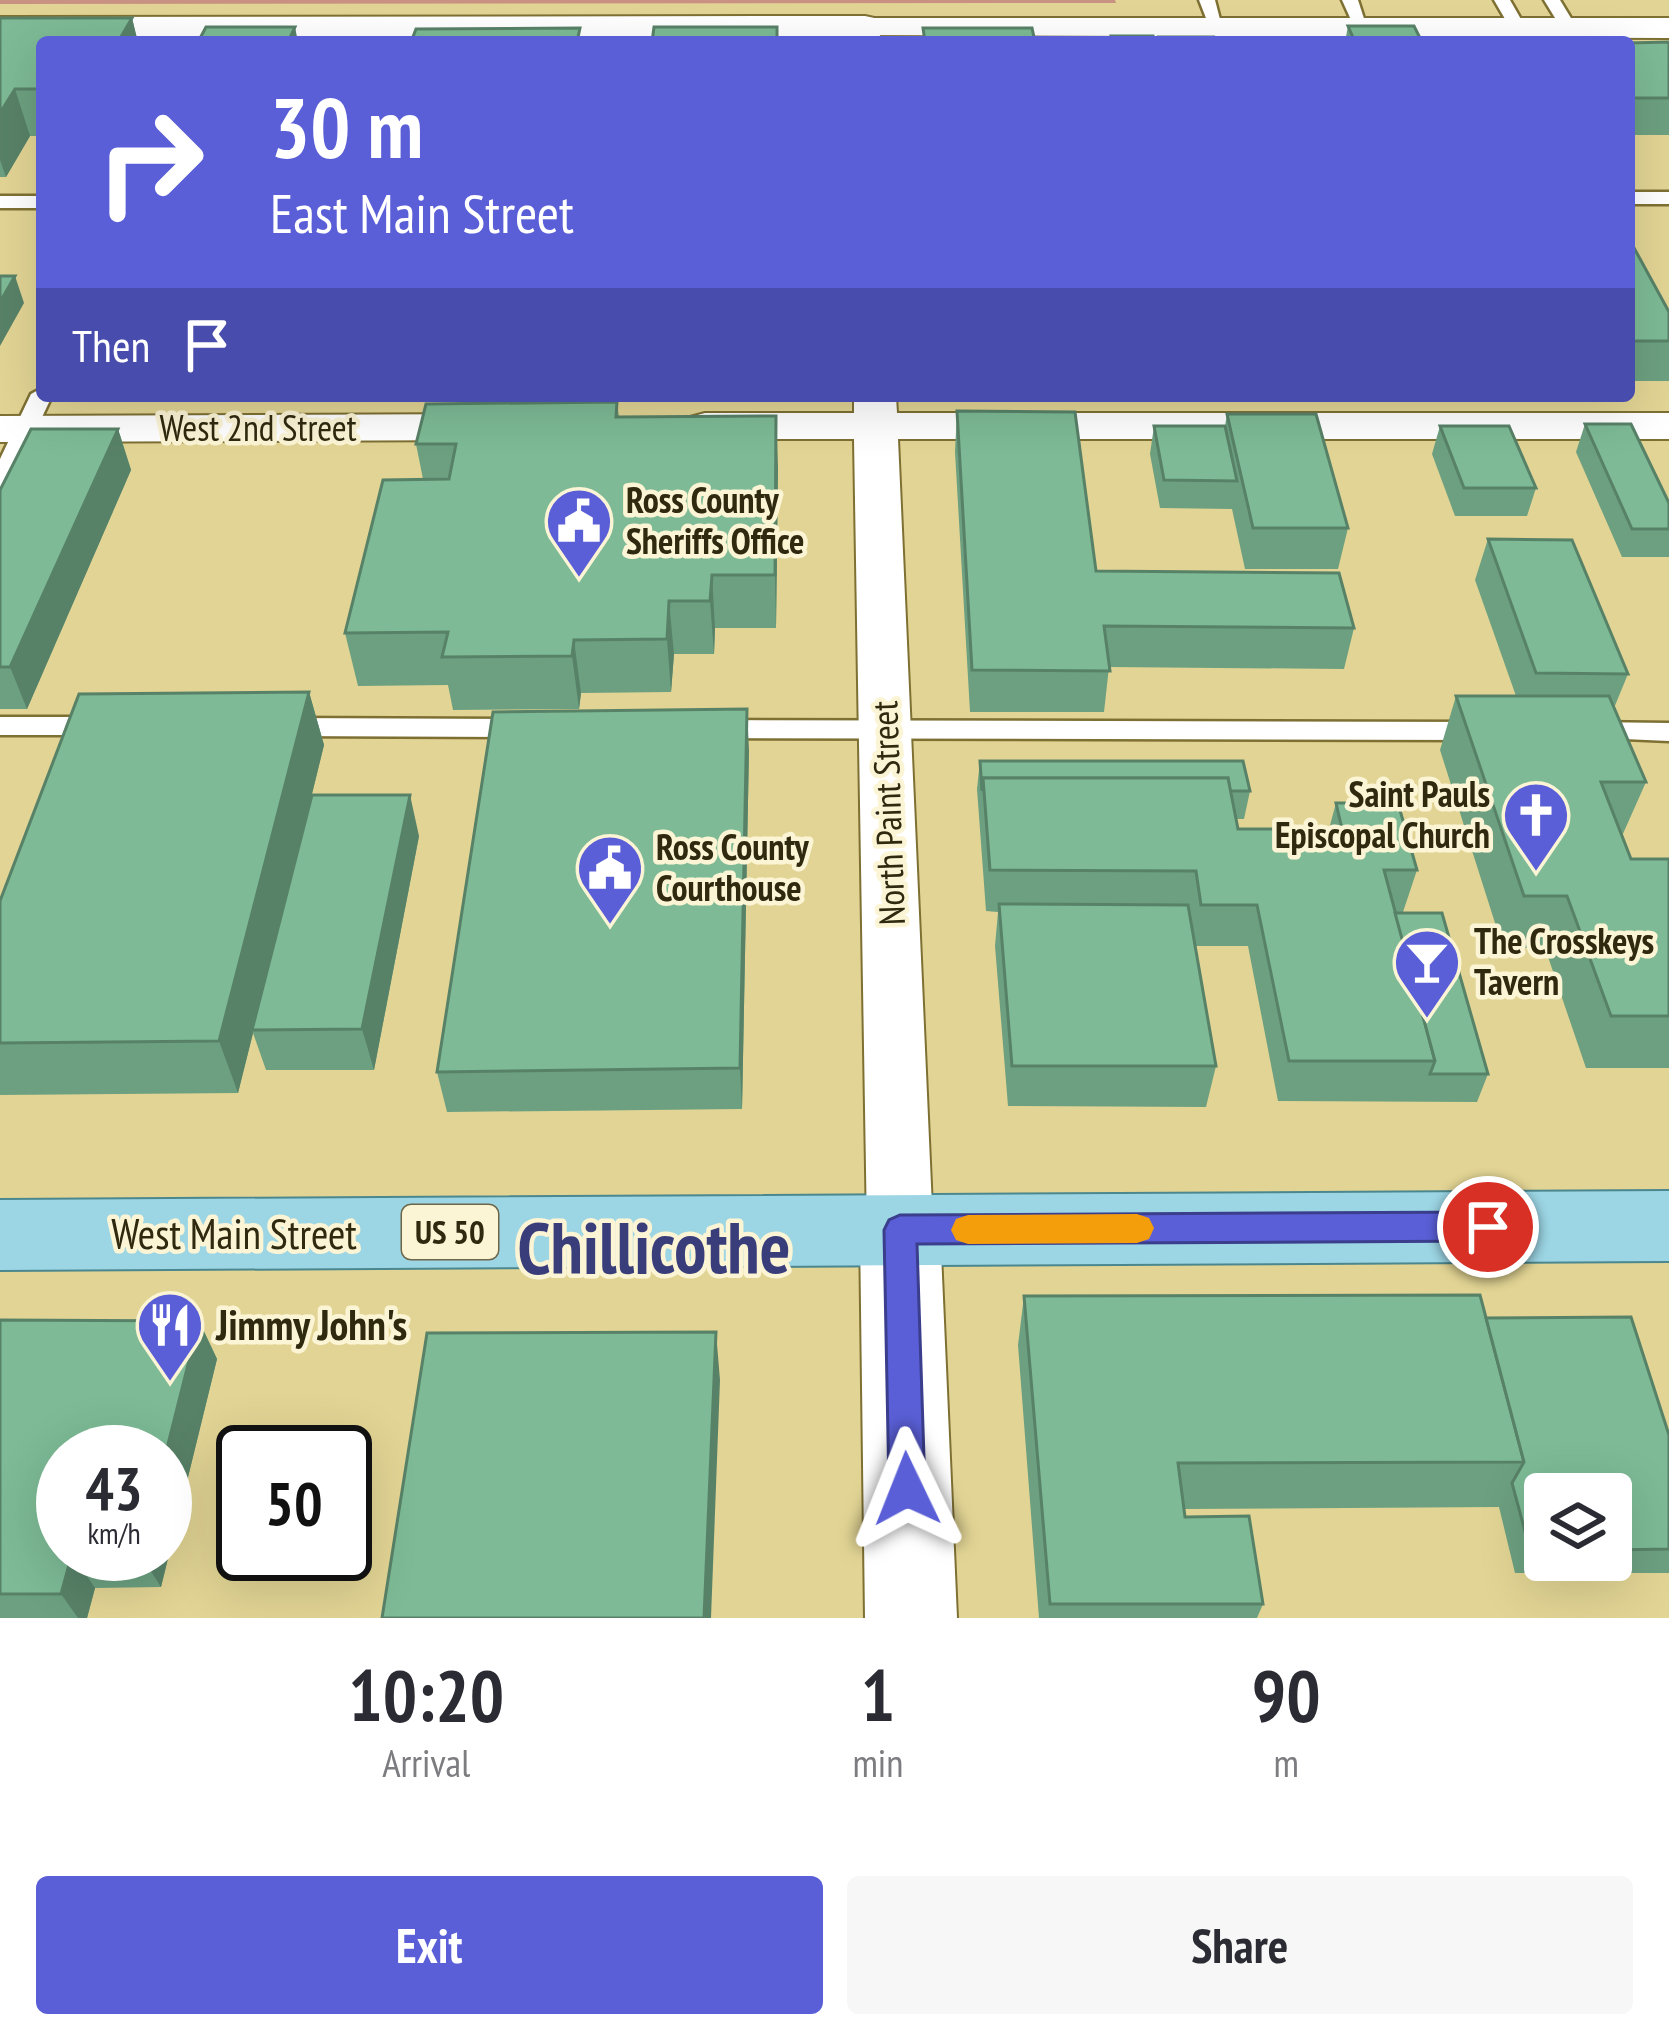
<!DOCTYPE html>
<style>
:root{--surface:#fff;--page:#f7f7f7;--text:#2b2b33;--muted:#7c7c81;--accent:#5a5fd7}
body{margin:0;font-family:"PT Sans Narrow",sans-serif;background:var(--page);color:var(--text);height:100vh;display:flex;flex-direction:column;font-size:45px;white-space:nowrap}
*{box-sizing:border-box;margin:0}
p{font-size:39px;color:var(--muted)}
.icon{flex:none;width:66px;height:66px;fill:none;stroke:currentColor;stroke-width:2;stroke-linecap:round;stroke-linejoin:round}
.map{position:relative;height:1618px;overflow:hidden}
.panel{display:flex;flex-direction:column;background:var(--surface);flex:1}
.panel>*{flex:none}
.banner{position:absolute;left:36px;top:36px;width:1599px;height:366px;border-radius:12px;box-shadow:0 12px 48px #0002;background:#5a5fd7;color:#fff;overflow:hidden}
.fabs{position:absolute;left:1524px;top:1473px;display:grid;gap:24px}
.fabs a{display:grid;place-items:center;width:108px;height:108px;border-radius:12px;background:var(--surface);box-shadow:0 12px 48px #0002;font-size:60px}
.speed{position:absolute;left:36px;top:1425px;display:flex;gap:24px;font-size:60px;font-weight:700;text-align:center}
.speed>*{display:grid;place-content:center;width:156px;height:156px;border-radius:50%;background:var(--surface);box-shadow:0 12px 48px #0002;line-height:1}
.speed small{font-size:30px;font-weight:400}
.speed .limit{border:6px solid #111;border-radius:18px;background:#fff;color:#111}
.pin{position:absolute;display:grid;place-items:center;width:102px;height:102px;color:#fff;margin:-51px;border:6px solid #fff;border-radius:50%;box-shadow:0 3px 12px #0007}
.me{position:absolute;width:132px;margin:-66px;rotate:358deg;stroke-linejoin:round;filter:drop-shadow(0 0 9px #0008)}
.turn{display:flex;align-items:center;gap:42px;height:252px;padding:0 36px;font-size:54px}
.turn .icon{width:156px;height:156px;stroke-width:2.5}
.turn b{display:block;font-size:84px;line-height:102px}
.then{display:flex;align-items:center;height:114px;padding:0 36px;background:#0003;gap:24px;font-size:45px}
.eta{display:flex;justify-content:space-evenly;align-items:center;height:204px;text-align:center}
.eta b{font-size:72px;font-weight:700;line-height:84px}
.button{display:flex;gap:24px;margin-top:auto;padding:24px 36px}
.button a{flex:1;height:138px;border-radius:12px;background:var(--accent);color:#fff;font-size:48px;font-weight:700;line-height:138px;text-align:center}
.button a+a{background:var(--page);color:var(--text)}
.map>svg:first-child{display:block}
.green{fill:#c99181}
.lines{fill:none;stroke-linecap:round;stroke-linejoin:round}
.service-casing{stroke:#7e7033;stroke-width:5}
.minor-casing{stroke:#7e7033;stroke-width:4}
.tertiary-casing{stroke:#7e7033;stroke-width:4}
.secondary-casing{stroke:#7e7033;stroke-width:4}
.primary-casing{stroke:#4b878e;stroke-width:4}
.service{fill:#fff;fill-rule:evenodd}
.minor{fill:#fff;fill-rule:evenodd}
.tertiary{fill:#fff;fill-rule:evenodd}
.secondary{fill:#fff;fill-rule:evenodd}
.primary{fill:#9cd5e4;fill-rule:evenodd}
.wall{fill:#6ca080;fill-rule:evenodd}
.shaded-wall{fill:#588268}
.building{fill:#7dba95;stroke:#588268;stroke-width:3}
.route{fill:#5a5fd7;stroke:#3a3e8c;stroke-width:3}
.slow{fill:#f59e0b}
.labels{text-anchor:middle;stroke-width:9;stroke-linejoin:round;paint-order:stroke}
.shield{fill:#fbf4d5;stroke:#6c664a;stroke-width:3}
.shield-label{font-size:33px;font-weight:bold;fill:#2f290f}
.street-label{font-size:36px;fill:#2f290f;stroke:#fbf4d5}
.poi-label{font-size:36px;font-weight:bold;fill:#2f290f;stroke:#fbf4d5;text-anchor:start}
.near-street-label{font-size:42px;fill:#2f290f;stroke:#fbf4d5}
.near-poi-label{font-size:42px;font-weight:bold;fill:#2f290f;stroke:#fbf4d5;text-anchor:start}
.near-town-label{font-size:72px;font-weight:bold;fill:#393e7a;stroke:#fbf4d5}
</style>
<div class="map">
<svg width="1669" height="1618" viewBox="0 0 1669 1618">
<rect width="100%" height="100%" fill="#e2d494"/>
<path class="green" d="M0,0H1115L1116,3L0,4Z"/>
<g class="lines">
<g class="service-casing">
<g id="service">
<path d="M1199,0H1215L1223,31H1211Z"/>
<path d="M1342,0H1358L1368,31H1356Z"/>
<path d="M1494,0H1510L1526,28L1524,31H1512Z"/>
<path d="M1544,0H1560L1577,28L1575,31H1563Z"/>
<rect x="1629" y="192" width="40" height="12"/>
<rect x="0" y="196" width="42" height="12"/>
<path d="M42,388V396H52L11,483L0,490V459L31,394Z"/>
<path d="M0,717H104L117,726L104,735H0Z"/>
<path d="M286,718L524,719L537,728L524,737L286,736L273,727Z"/>
<path d="M712,720L1478,722L1491,731L1478,740L712,738L699,729Z"/>
<path d="M1588,722L1669,723V741L1579,737L1575,731L1579,725Z"/>
</g>
</g>
<g class="minor-casing">
<g id="minor">
<path d="M865,18H1669V38L853,35L849,28Z"/>
<path d="M854,396H896L897,413H1669V439H898L933,1230L923,1250L900,1258L877,1250L867,1230L854,439H705L690,435L683,426L690,417L705,413H854Z"/>
<path d="M491,414L506,418L513,427L506,436L491,440L0,442V416Z"/>
</g>
</g>
<g class="tertiary-casing">
<path id="tertiary" d="M865,16L879,19L885,28L879,37L0,41V17Z"/>
</g>
<g class="secondary-casing">
<path id="secondary" d="M900,1195L928,1205L940,1230L957,1618H865L860,1230L872,1205Z"/>
</g>
<g class="primary-casing">
<path id="primary" d="M1669,1191V1261L0,1270V1200Z"/>
</g>
<use href="#service" class="service"/>
<use href="#minor" class="minor"/>
<use href="#tertiary" class="tertiary"/>
<use href="#secondary" class="secondary"/>
<use href="#primary" class="primary"/>
</g>
<g class="wall">
<path d="M0,18H132L137,40H188L189,42H42V136H30L6,177H0Z"/>
<path d="M1348,26L1422,42H1345Z"/>
<path d="M1669,42V135H1629V43Z"/>
<path d="M1629,246L1669,312V381H1629Z"/>
<path d="M617,402L619,417L778,467L776,628H715L714,654H674L671,692L581,693L579,709L453,710L448,685L358,686L345,633L423,479L416,444Z"/>
<path d="M957,411L1096,571L1354,628L1344,669L1109,667L1104,712H970L955,452Z"/>
<path d="M1227,414L1348,528L1338,569H1245L1232,509L1160,508L1150,454L1154,426H1225Z"/>
<path d="M1585,424L1669,503V557H1622L1576,452Z"/>
<path d="M1440,426L1536,488L1527,516H1455L1432,454Z"/>
<path d="M118,429L131,470L27,709H0V490Z"/>
<path d="M1488,539L1628,674L1614,708L1646,782L1622,836L1631,859H1669V1068H1586L1545,948H1503L1440,750L1456,696H1516L1475,580Z"/>
<path d="M309,692L324,745L295,863L419,836L374,1070H266L253,1033L238,1093L0,1095V901Z"/>
<path d="M749,750L742,1109L447,1112L437,1072Z"/>
<path d="M980,761L1250,791L1244,819H1236L1238,829H1329L1336,803L1417,870L1403,912H1395L1488,1074L1477,1102L1278,1101L1248,946H1195L1216,1066L1206,1107L1008,1106L995,946L998,912L986,911L977,789Z"/>
<path d="M1024,1296L1486,1318L1669,1435V1573H1515L1499,1507L1184,1509L1185,1517L1263,1604L1257,1618H1039L1018,1345ZM1545,1494H1611V1560H1545Z"/>
<path d="M0,1320L199,1321L217,1359L161,1587L95,1588L87,1618H0Z"/>
</g>
<g class="shaded-wall">
<path d="M132,18L138,42H118Z"/>
<path d="M295,27L298,42H288Z"/>
<path d="M15,89L30,136L6,177L0,160V113Z"/>
<path d="M15,276L24,303L0,346V302Z"/>
<path d="M776,416L778,467L776,628L775,575Z"/>
<path d="M118,429L131,470L27,709L10,667Z"/>
<path d="M712,575L715,628L714,654L710,601Z"/>
<path d="M669,601L674,654L671,692L667,639Z"/>
<path d="M574,640L581,693L579,709L572,656Z"/>
<path d="M309,692L324,745L254,1030H252L253,1033L238,1093L219,1041Z"/>
<path d="M747,709L749,750L742,1109L740,1068Z"/>
<path d="M410,795L419,836L374,1070L362,1029Z"/>
<path d="M199,1321L217,1359L161,1587L140,1554H165V1456Z"/>
<path d="M716,1332L720,1380L711,1618H704Z"/>
<path d="M72,1554L95,1588L87,1618H78L61,1594Z"/>
</g>
<g class="building">
<path d="M0,18H132L118,42H42V89H15L0,113Z"/>
<path d="M1348,26H1414L1422,42H1355Z"/>
<path d="M206,27H295L288,42H198Z"/>
<path d="M654,27H777V42H652Z"/>
<path d="M580,28L577,42H411L416,29Z"/>
<path d="M923,28H1032L1035,42H925Z"/>
<path d="M1111,36H1153L1154,42H1112Z"/>
<path d="M1159,37H1214L1216,42H1161Z"/>
<path d="M581,39H640V42H580Z"/>
<path d="M137,40H188L187,42H136Z"/>
<path d="M1669,42V98H1629V43Z"/>
<path d="M1629,246H1633L1669,312V341H1629Z"/>
<path d="M0,276H15L0,302Z"/>
<path d="M617,402L616,417L776,416L775,575H712L710,601H669L667,639L574,640L572,656L442,657L448,632L345,633L383,480L449,479L456,444H416L426,404Z"/>
<path d="M957,411L1075,412L1096,571L1339,573L1354,628L1104,626L1110,671L972,670Z"/>
<path d="M1227,414H1316L1348,528H1253Z"/>
<path d="M1585,424H1631L1669,503V529H1632Z"/>
<path d="M1154,426H1225L1237,481L1164,480Z"/>
<path d="M1440,426H1509L1536,488H1464Z"/>
<path d="M31,429H118L10,667H0V490Z"/>
<path d="M1488,539L1572,540L1628,674L1536,673Z"/>
<path d="M309,692L219,1041L0,1043V901L79,694Z"/>
<path d="M1456,696H1609L1646,782H1601L1631,859H1669V1016H1611L1567,896H1524Z"/>
<path d="M747,709L740,1068L437,1072L493,712Z"/>
<path d="M980,761H1243L1250,791H1230L1228,778H983L982,791Z"/>
<path d="M983,778H1228L1238,829H1342L1336,803H1398L1417,870H1384L1435,1061H1289L1257,905H1201L1196,871L990,870Z"/>
<path d="M312,795H410L362,1029L252,1030Z"/>
<path d="M999,904L1188,905L1216,1066H1012Z"/>
<path d="M1395,913H1442L1488,1074H1430L1435,1061Z"/>
<path d="M1480,1295L1524,1462L1178,1463L1185,1517L1249,1516L1263,1604H1050L1024,1296Z"/>
<path d="M1631,1317L1669,1435V1549L1611,1550V1494H1545V1550H1530L1512,1483L1524,1462L1486,1318Z"/>
<path d="M0,1320L199,1321L165,1456V1452H63V1554H72L61,1594H0Z"/>
<path d="M716,1332L704,1618H382L427,1333Z"/>
</g>
<path class="route" d="M1488,1212L1500,1217L1505,1227L1500,1237L1488,1241L917,1244L925,1489L920,1501L907,1506L894,1501L889,1489L884,1230L889,1220L900,1215Z"/>
<path class="slow" d="M1137,1214L1149,1218L1154,1228L1149,1239L1137,1243L968,1244L956,1240L951,1230L956,1219L968,1215Z"/>
<defs>
<g id="civic-pin" transform="scale(3.45)"><path d="M0 17L-7.5 6A9.5 9.5 0 1 1 7.5 6Z" fill="#5a5fd7" stroke="#fbf4d5"/><path d="M-.6-6.5H3V-4.5H.6V-3L4-1V1h2V6H-6V1h2V-1L-.6-3ZM-1.2 2.5V6h2.4V2.5Z" fill="#fff"/></g>
<g id="church-pin" transform="scale(3.45)"><path d="M0 17L-7.5 6A9.5 9.5 0 1 1 7.5 6Z" fill="#5a5fd7" stroke="#fbf4d5"/><path d="M-1.2-6h2.4v3.5h3.3v2.4h-3.3V6h-2.4V-.1h-3.3v-2.4h3.3Z" fill="#fff"/></g>
<g id="bar-pin" transform="scale(3.45)"><path d="M0 17L-7.5 6A9.5 9.5 0 1 1 7.5 6Z" fill="#5a5fd7" stroke="#fbf4d5"/><path d="M-6-5H6L.8 .8V4.5H3.5V6h-7V4.5H-.8V.8Z" fill="#fff"/></g>
<g id="restaurant-pin" transform="scale(3.45)"><path d="M0 17L-7.5 6A9.5 9.5 0 1 1 7.5 6Z" fill="#5a5fd7" stroke="#fbf4d5"/><path d="M-5-6h1v4h1v-4h1v4h1v-4h1v5L-1.5 .5V6h-2V.5L-5-1ZM5-6V6H3V1.5H1.5Q1.5-4 5-6Z" fill="#fff"/></g>
</defs>
<g fill-rule="evenodd">
<use href="#civic-pin" x="579" y="521"/>
<use href="#church-pin" x="1536" y="815"/>
<use href="#civic-pin" x="610" y="868"/>
<use href="#bar-pin" x="1427" y="962"/>
<use href="#restaurant-pin" x="170" y="1325"/>
</g>
<g class="labels">
<rect class="shield" x="402" y="1205" width="96" height="54" rx="9"/>
<g class="shield-label">
<text x="450" y="1244">US 50</text>
</g>
<g class="street-label">
<text x="258" y="441">West 2nd Street</text>
<text transform="translate(888 813) rotate(-92)" y="13">North Paint Street</text>
</g>
<g class="poi-label">
<text x="626" y="513">Ross County<tspan x="626" dy="41">Sheriffs Office</tspan></text>
<text x="1490" y="807" text-anchor="end">Saint Pauls<tspan x="1490" dy="41">Episcopal Church</tspan></text>
<text x="656" y="860">Ross County<tspan x="656" dy="41">Courthouse</tspan></text>
<text x="1474" y="954">The Crosskeys<tspan x="1474" dy="41">Tavern</tspan></text>
</g>
<g class="near-street-label">
<text x="234" y="1249">West Main Street</text>
</g>
<g class="near-poi-label">
<text x="216" y="1340">Jimmy John's</text>
</g>
<g class="near-town-label">
<text x="654" y="1273">Chillicothe</text>
</g>
</g>
</svg>
<div class="fabs">
<a><svg class="icon" aria-label="layers" viewBox="0 0 24 24"><path d="M12 4l9 5-9 5-9-5zM3 14l9 5 9-5"/></svg></a>
</div>
<div class="speed"><div>43<small>km/h</small></div><div class="limit">50</div></div>
<div class="pin" style="left:1488px;top:1227px;background:#d93025"><svg class="icon" aria-label="arrive" viewBox="0 0 24 24"><path d="M6 21V4h12l-3 4 3 4H6"/></svg></div>
<svg class="me" style="left:907px;top:1489px" viewBox="-20 -20 40 40"><path d="M0-17L14 15 0 8-14 15z" fill="#5a5fd7" stroke="#fff" stroke-width="4"/></svg>
<div class="banner">
<div class="turn"><svg class="icon" aria-label="right" viewBox="0 0 24 24"><path d="M7 20v-9h11M14 6l5 5-5 5"/></svg><div><b>30 m</b>East Main Street</div></div>
<div class="then">Then<svg class="icon" aria-label="arrive" viewBox="0 0 24 24"><path d="M6 21V4h12l-3 4 3 4H6"/></svg></div>
</div>
</div>
<section class="panel">
<div class="eta">
<div><b>10:20</b><p>Arrival</p></div>
<div><b>1</b><p>min</p></div>
<div><b>90</b><p>m</p></div>
</div>
<div class="button"><a>Exit</a><a>Share</a></div>
</section>
